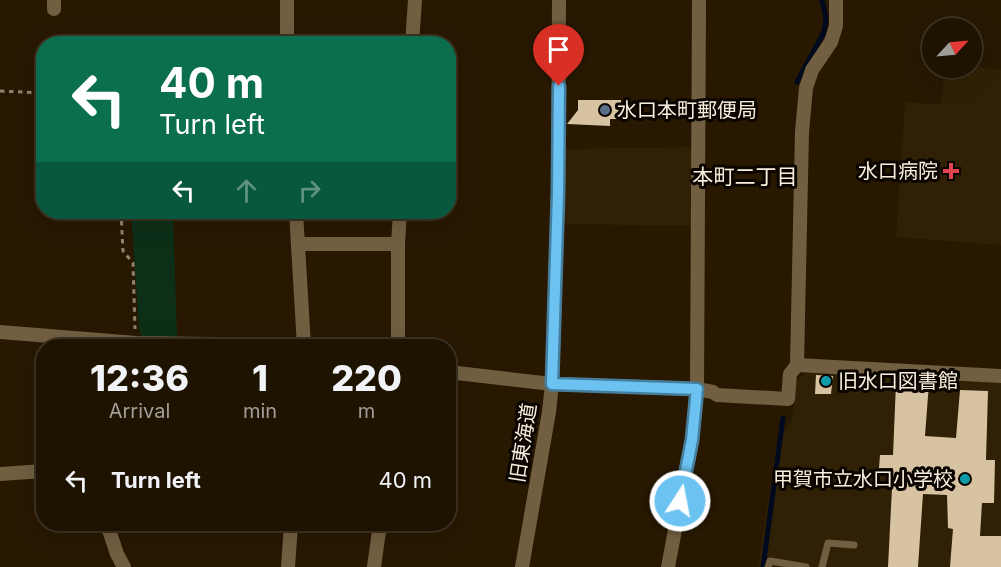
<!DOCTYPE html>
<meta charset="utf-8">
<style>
:root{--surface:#1e1200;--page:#2b200f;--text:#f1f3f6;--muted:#a19e99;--line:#3c3222}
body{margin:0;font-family:Inter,"Noto Sans JP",sans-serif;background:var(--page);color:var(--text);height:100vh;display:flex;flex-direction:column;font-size:22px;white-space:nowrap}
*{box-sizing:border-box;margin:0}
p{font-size:20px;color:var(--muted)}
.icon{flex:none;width:33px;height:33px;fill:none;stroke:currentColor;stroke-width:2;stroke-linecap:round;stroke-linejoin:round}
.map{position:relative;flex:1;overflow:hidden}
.details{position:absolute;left:36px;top:339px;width:420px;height:192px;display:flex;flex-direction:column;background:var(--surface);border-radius:24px;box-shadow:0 6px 24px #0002,0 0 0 2px var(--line)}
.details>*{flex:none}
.hud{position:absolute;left:36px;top:36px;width:420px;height:183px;border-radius:24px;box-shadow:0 6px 24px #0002,0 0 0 2px var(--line);background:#0b6e4f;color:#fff;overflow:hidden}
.needle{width:39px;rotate:64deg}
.tools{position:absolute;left:922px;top:18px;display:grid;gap:12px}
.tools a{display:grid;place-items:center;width:60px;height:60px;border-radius:50%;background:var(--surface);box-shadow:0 6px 24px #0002,0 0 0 2px var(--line);font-size:30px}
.pin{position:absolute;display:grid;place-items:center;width:51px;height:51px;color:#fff;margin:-62px -26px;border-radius:50% 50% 50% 0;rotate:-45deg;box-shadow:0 0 6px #0007}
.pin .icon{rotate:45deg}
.me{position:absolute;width:66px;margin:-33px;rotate:11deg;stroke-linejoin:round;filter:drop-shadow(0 0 4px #0008)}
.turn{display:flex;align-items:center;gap:21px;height:126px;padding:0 24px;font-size:27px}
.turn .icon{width:78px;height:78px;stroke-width:2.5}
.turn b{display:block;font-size:42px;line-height:51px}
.lanes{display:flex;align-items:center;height:57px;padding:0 24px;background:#0003;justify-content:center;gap:30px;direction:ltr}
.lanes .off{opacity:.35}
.eta{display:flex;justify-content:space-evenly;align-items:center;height:102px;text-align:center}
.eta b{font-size:36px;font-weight:800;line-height:42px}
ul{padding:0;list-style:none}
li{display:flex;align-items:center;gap:18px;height:78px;padding:0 24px}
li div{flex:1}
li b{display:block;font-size:22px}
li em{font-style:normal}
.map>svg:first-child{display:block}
.built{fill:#302005}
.green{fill:#0d2f18}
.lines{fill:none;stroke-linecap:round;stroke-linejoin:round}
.stream{stroke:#000a1e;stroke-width:5}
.building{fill:#d7c2a1}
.path{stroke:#90836e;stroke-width:3;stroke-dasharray:4.5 4.5;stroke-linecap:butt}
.service{stroke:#725f42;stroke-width:7}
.minor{stroke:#725f42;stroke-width:14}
.route-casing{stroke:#467f9d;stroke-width:15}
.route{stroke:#6cc3f2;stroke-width:10}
.service-dot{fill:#5c6f8a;stroke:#0b0500;stroke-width:2}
.health-dot{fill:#e0444e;stroke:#0b0500;stroke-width:2}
.culture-dot{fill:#0f9aa8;stroke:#0b0500;stroke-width:2}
.labels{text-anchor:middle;stroke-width:6;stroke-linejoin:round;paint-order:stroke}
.poi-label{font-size:20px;fill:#f9eedd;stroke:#0b0500;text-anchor:start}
.street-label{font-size:20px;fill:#f9eedd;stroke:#0b0500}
.neighbourhood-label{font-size:21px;fill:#f9eedd;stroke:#0b0500}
</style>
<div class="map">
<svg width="1001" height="567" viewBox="0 0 1001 567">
<rect width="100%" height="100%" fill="#281800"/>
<g class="built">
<path d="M972,66L1001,70V245L896,237L905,102L941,105L945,68Z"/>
<path d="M691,147L696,149L695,226L566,224L562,219L564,149Z"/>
<path d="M809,371L1001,381V567H758L778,440L792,421L797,380Z"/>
</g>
<path class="green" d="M131,212H173L177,337L143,338L139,329Z"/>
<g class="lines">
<g class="stream">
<path d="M797,82L824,32L826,18L822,0"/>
<path d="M763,567L783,418"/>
</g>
</g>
<g class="building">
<path d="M578,100H621V119H610V126L567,124L578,110Z"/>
<path d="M816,375L833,376L831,394H815Z"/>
<path d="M896,383H929L925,436L956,438L960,390L988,391L986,460H995L994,503H982L980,536H1001V567H950L953,529L948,528L947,495L923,494L918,567H888L893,468H879L880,455H893Z"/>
</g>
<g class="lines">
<g class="path">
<path d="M0,91L44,93"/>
<path d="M121,212L123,251L133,263L135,329"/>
</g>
<g class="service">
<path d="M768,567L770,561L806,567"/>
<path d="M822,567L828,543L854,545"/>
</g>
<g class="minor">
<path d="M287,0V44"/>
<path d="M54,9V0"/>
<path d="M412,44L415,0"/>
<path d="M296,212L304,346"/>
<path d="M298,244H398"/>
<path d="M0,332L136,343L289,345L297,346"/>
<path d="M398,346V244L400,212"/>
<path d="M797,365L802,132L806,88L812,70L831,42L836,26V0"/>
<path d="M448,372L552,384L697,389L713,392L717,395L788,399L790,374L797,365L1001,376"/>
<path d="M0,474L44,471"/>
<path d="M107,524L117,554L124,567"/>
<path d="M288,567L291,524"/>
<path d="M374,567L380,524"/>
<path d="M522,567L549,412L552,384L558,193L559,0"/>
<path d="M668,567L692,440L697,389L699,0"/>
</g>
</g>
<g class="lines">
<g class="route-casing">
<path id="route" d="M559,86L558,193L552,384L697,389L692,440L680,501"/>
</g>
<use href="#route" class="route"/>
</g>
<circle class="service-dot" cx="605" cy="110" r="6"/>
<path class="health-dot" d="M948 162h6v6h6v6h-6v6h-6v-6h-6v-6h6z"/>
<g class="culture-dot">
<circle cx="826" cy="381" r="6"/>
<circle cx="965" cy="479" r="6"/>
</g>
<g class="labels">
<g class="poi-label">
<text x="617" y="117">水口本町郵便局</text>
<text x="938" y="178" text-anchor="end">水口病院</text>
<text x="838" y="388">旧水口図書館</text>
<text x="953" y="486" text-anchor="end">甲賀市立水口小学校</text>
</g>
<g class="street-label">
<text transform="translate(523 443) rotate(-81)" y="7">旧東海道</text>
</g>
<g class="neighbourhood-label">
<text x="745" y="184">本町二丁目</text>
</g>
</g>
</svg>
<div class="tools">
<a><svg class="needle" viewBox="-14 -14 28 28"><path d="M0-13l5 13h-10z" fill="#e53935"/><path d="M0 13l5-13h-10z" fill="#a19e99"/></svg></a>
</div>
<div class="pin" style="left:559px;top:86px;background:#d93025"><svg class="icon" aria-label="arrive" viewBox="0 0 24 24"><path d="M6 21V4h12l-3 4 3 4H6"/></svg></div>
<svg class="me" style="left:680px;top:501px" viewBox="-20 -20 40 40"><circle r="17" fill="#6cc3f2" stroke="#fff" stroke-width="3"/><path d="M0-11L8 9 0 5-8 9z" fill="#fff"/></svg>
<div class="hud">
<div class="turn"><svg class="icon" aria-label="left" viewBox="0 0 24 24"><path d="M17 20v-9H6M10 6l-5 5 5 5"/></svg><div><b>40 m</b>Turn left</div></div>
<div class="lanes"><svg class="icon" aria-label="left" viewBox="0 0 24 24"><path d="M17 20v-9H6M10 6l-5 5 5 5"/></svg><svg class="icon off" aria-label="ahead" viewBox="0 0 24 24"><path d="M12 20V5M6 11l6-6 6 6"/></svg><svg class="icon off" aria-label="right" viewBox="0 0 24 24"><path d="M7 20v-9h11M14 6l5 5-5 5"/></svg></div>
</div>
<section class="details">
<div class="eta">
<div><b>12:36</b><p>Arrival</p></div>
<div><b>1</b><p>min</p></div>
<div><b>220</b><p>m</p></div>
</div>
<ul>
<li><svg class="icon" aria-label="left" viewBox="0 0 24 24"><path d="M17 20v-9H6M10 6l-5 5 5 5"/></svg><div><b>Turn left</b></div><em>40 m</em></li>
</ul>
</section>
</div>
